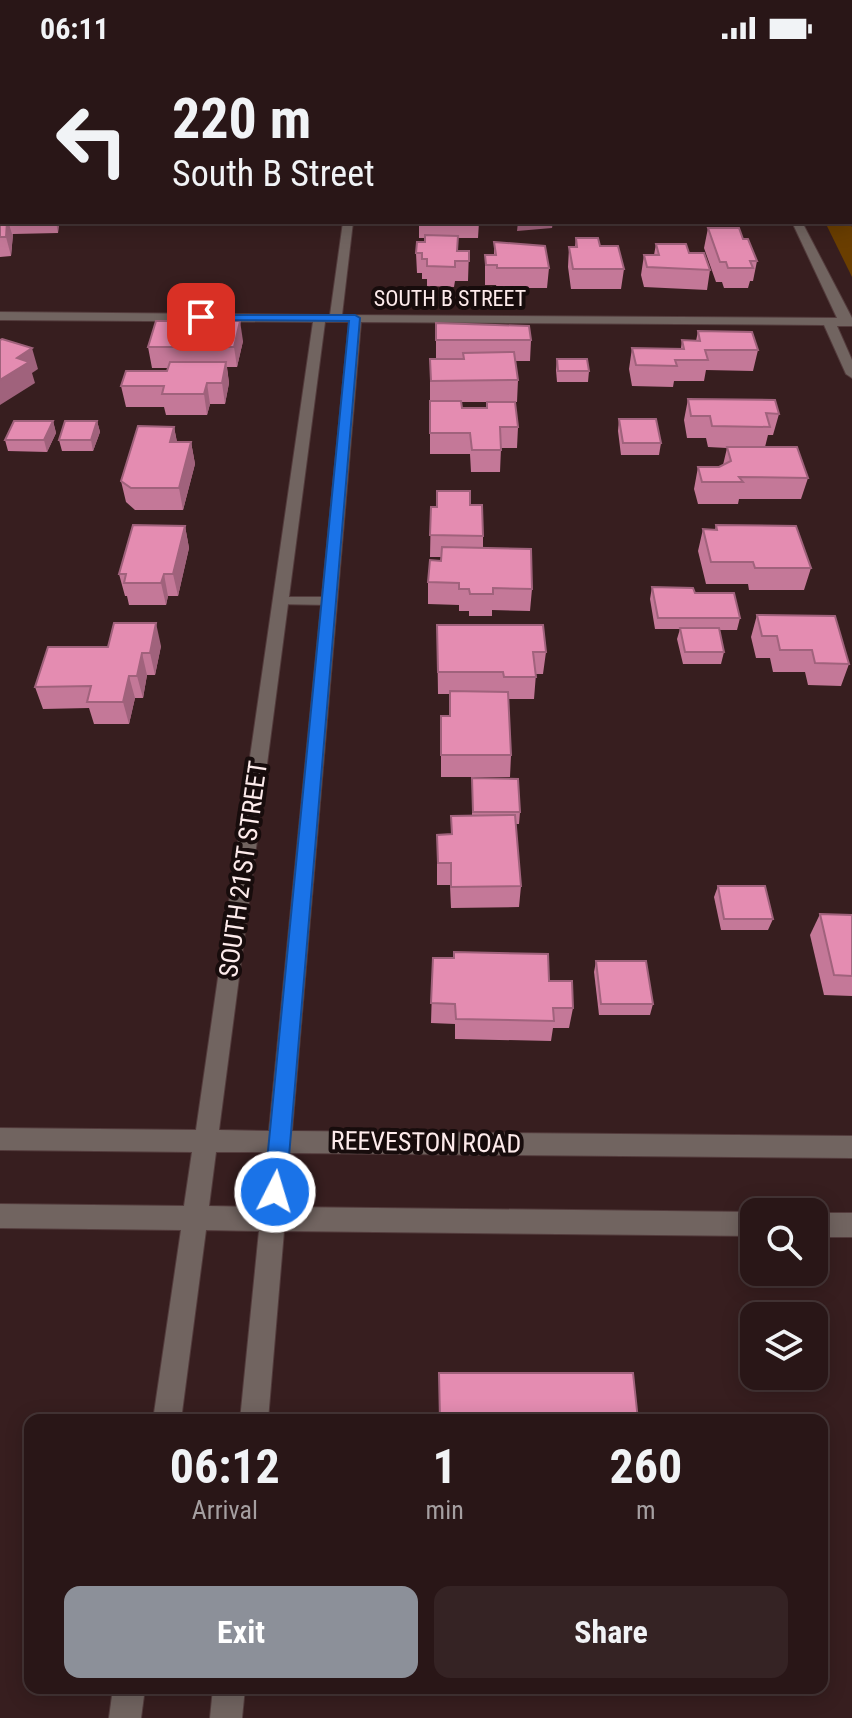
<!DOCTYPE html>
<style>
:root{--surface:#291617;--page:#352324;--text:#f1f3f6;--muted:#a59fa1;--line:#453536;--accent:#8c9099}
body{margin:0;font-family:"Roboto Condensed",sans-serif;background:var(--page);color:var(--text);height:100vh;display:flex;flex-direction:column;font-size:30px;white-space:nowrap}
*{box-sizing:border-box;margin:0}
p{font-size:26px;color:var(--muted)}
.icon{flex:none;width:44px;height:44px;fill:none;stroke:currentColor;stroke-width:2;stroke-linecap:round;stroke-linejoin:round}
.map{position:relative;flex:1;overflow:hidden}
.side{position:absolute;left:24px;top:1358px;width:804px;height:280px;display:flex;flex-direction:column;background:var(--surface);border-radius:16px;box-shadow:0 4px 20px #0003,0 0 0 2px var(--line)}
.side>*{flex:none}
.hud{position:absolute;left:0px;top:0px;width:852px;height:168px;box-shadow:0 4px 20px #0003,0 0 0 2px var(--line);background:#291617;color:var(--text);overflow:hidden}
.fabs{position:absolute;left:740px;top:1142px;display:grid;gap:16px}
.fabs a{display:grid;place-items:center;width:88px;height:88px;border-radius:16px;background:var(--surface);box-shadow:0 4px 20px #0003,0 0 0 2px var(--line);font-size:40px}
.pin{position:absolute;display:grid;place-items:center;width:68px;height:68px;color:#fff;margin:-34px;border-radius:16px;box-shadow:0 4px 12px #0006}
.me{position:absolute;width:88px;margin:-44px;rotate:5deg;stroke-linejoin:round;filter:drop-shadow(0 0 6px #0008)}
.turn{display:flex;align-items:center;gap:28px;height:168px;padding:0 40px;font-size:36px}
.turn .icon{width:104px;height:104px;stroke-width:2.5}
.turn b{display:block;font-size:56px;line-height:68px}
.eta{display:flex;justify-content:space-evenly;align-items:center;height:136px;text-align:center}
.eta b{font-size:48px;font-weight:700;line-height:56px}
.action{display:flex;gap:16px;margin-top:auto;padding:16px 40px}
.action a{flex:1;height:92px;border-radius:16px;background:var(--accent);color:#fff;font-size:32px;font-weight:700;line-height:92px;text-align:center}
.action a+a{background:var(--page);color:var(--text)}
.status{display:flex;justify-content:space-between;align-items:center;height:56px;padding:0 40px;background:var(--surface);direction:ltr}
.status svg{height:22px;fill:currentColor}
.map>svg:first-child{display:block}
.green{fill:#6a3e00}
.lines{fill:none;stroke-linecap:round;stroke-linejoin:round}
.lane-casing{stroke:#533b3c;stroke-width:2}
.street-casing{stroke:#533b3c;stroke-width:2}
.lane{fill:#716460;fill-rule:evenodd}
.street{fill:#716460;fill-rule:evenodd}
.wall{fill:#c47898}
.shaded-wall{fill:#a0627c}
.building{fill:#e48cb1;stroke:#a0627c;stroke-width:2}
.route{fill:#1a73e8;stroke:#114b97;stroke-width:2}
.labels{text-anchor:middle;stroke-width:8;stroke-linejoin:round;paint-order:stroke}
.far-street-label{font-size:22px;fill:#fdebeb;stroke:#170c0c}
.street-label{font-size:26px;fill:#fdebeb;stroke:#170c0c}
</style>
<div class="status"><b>06:11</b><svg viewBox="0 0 49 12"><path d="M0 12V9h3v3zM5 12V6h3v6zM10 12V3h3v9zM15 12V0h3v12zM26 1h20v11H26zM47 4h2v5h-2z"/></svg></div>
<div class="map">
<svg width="852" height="1662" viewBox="0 0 852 1662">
<rect width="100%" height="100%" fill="#371e1f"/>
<path class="green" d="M825,166H849L852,171V221Z"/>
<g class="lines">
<g class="lane-casing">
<g id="lane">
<rect x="544" y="0" width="8" height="2"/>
<path d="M280,541H329L336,545L329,549L275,548V542Z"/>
</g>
</g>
<g class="street-casing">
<g id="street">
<rect x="364" y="0" width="8" height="2"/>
<path d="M715,0H723L724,2H716Z"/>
<path d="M343,166H353L342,259L837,262L792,166H802L852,262V270H837L852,304V322L846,318L824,269L361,266L292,1075L852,1080V1102L290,1097L286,1151L754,1156V1180L284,1175L268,1364H240L259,1175L206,1174L181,1364H153L181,1174L0,1172V1148L184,1150L192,1096L0,1094V1072L196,1074L313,266L0,264V256L330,259ZM325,266H349L269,1075L219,1074ZM216,1096H267L261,1151L209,1150Z"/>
<rect x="814" y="1157" width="38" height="24"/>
<path d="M113,1632H145L141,1662H109Z"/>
<path d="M213,1632H245L242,1662H210Z"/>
</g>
</g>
<use href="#lane" class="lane"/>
<use href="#street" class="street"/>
</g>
<g class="wall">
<rect x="453" y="0" width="69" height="2"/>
<path d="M0,147L2,166H59L58,177L13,178L11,200L0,201Z"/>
<path d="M419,166H479L478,182H458L457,195H469L468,225H455L454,231L427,230V223H422V217H417L416,197L425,186V182H419Z"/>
<path d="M708,172L743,183L757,205L753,225H750L748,232H724L722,226H716L704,192Z"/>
<path d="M576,182L624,213L621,233H571L568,211L569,191H575Z"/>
<path d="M494,186L549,212L547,232H497L496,229H485V199H494Z"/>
<path d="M656,188L689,197L710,214L707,234L644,231L641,219L644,199H654Z"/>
<path d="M436,267L531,284L530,305H515L518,324L517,346H461L462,352L518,371L517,392H501L500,416H471L470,398H430V303H436Z"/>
<path d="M698,275L758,294L753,315L706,314L704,325H674L673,331L632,330L629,313L632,292H681L682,284L696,285Z"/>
<path d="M243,285L237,311H227L229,327L225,348H210L207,359H166L164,351H126L121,330L167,315L168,312H152L148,291Z"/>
<path d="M557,303L589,315L588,326H557L556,314Z"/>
<path d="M688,343L779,358L773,379H768L765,391L808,422L801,443H739L738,448H698L694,433L698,411H719L723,409L727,392L708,391L706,382H687L684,364Z"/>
<path d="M619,363L661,387L659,399H621L618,375Z"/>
<path d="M53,365L56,377L47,396L8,395L5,384Z"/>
<path d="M97,365L100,376L93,395H62L59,384Z"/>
<path d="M174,371L177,386H191L195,408L183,454H135L126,446L121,425Z"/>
<path d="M470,449L483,480V492L532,533L530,555L492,554V560H469V555H459V549L428,548V526L441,505V501H430L431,451Z"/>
<path d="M716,469L811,512L804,534H749L748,528H706L698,495L703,473L715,474Z"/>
<path d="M185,470L189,492L178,540H168L166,549H129L127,540H125L119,518Z"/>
<path d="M652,531L695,537L740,562L737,574H719L724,596L721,608H683L677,583L680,573H655L650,543Z"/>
<path d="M757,559L849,608L841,630L808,629L805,616H773L770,602H756L751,581Z"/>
<path d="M437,569L546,596L543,618H536L534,643H508L511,699L510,721H441V660H449L450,638H438Z"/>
<path d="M161,590L155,619H147L143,642H135L129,668H94L89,652L43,653L35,631L108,591Z"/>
<path d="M472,722L520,756L519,768H516L521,830L519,851L451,852L450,829H437V779H451V760H472Z"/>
<path d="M718,830L773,863L768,874H721L714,841Z"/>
<path d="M820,858L852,859V940L824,939L810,879Z"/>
<path d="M433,902L549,925L573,952L569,972H553L551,985L455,983V968L431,967Z"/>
<path d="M596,905L653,948L650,959H599L594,916Z"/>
</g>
<g class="shaded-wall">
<path d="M7,166H14L9,168L12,178H13L11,200L6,181Z"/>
<path d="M56,166H59L58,177Z"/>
<path d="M518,166H553L552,172L517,175Z"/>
<path d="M240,265L243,285L237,311L234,291Z"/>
<path d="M32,292L38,313L32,317L35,327L0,349V324L17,302Z"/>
<path d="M226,306L229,327L225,348L222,327Z"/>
<path d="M207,327L210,348L207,359L204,338Z"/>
<path d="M53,365L56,377L47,396L44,384Z"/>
<path d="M97,365L100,376L93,395L91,384Z"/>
<path d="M174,371L178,392L170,386Z"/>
<path d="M191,386L195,408L183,454L179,432Z"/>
<path d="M185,470L189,492L178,540L173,518Z"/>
<path d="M164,518L168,540L166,549L161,527Z"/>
<path d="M156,567L161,590L155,619L150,597Z"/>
<path d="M142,597L147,619L143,642L137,620Z"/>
<path d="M129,620L135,642L129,668L123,646Z"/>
</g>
<g class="building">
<path d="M0,147H2V166H7L6,181H0Z"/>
<path d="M9,166H56L9,168Z"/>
<path d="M708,172H739L743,183H748L757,205H750L753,212H728L726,206H720Z"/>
<path d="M425,179L458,180L457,195H469V205H455V211L427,210V203H422V197H416L417,186H425Z"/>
<path d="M576,182H598L600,190H618L624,213H573L569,191H577Z"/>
<path d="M494,186L545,190L549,212H497V209H486L485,199H496Z"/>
<path d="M656,188H686L689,197H704L710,214L647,211L644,199H659Z"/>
<path d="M156,265H240L234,291H148Z"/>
<path d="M436,267L529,270L531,284H436Z"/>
<path d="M698,275L752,276L758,294H705L708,304H675L677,310L636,309L632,292L684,293L682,284L700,285Z"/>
<path d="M2,283L32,292L17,302L29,306L0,324V284Z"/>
<path d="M514,296L518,324L431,325L430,303H464L463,297Z"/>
<path d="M557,303H587L589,315H558Z"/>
<path d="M170,306H226L222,327H207L204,338H162L164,330H121L126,315H167Z"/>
<path d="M688,343L775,344L779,358L766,357L770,371L712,370L710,360H691Z"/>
<path d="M430,345H461L462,352H487V346H515L518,371H500L501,394H472L470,377H430Z"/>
<path d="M619,363H656L661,387H623Z"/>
<path d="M14,365H53L44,384H5Z"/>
<path d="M65,365H97L91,384H59Z"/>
<path d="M138,370L174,371L170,386H191L179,432H131L121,425Z"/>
<path d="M727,391H797L808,422L739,421L743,426H702L698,411H719L731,405Z"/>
<path d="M437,435H470V449H482L483,480L430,479L431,451H437Z"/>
<path d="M133,469L185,470L173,518H164L161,527H124L126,518H119Z"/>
<path d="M716,469L796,470L811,512H755L753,506H711L703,473L717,474Z"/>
<path d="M442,491L531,493L532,533L493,532V538H470L469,533H459V527L428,526L430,504L441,505Z"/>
<path d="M652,531L693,532L695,537H734L740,562H658Z"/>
<path d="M757,559L835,560L849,608L815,607L812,594H780L777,580H762Z"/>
<path d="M114,567H156L150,597H142L137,620H129L123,646H87L91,630L35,631L48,591H108Z"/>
<path d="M437,569H543L546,596H533L536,621H504L503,616H438Z"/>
<path d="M680,572H719L724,596H685Z"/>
<path d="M450,635L508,636L511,699H441V660H450Z"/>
<path d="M472,722L518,723L520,756H473Z"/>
<path d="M515,759L521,830L451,831V807H438L437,779L452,778L451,760Z"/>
<path d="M718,830H765L773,863H724Z"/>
<path d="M820,858L852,859V920L834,919Z"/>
<path d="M454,896L548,898L549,925H572L573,952H553L554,965L456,963L455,948L431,947L433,902H454Z"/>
<path d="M596,905H646L653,948H601Z"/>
<path d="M439,1317H633L638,1364H440Z"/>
</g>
<path class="route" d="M197,259H355L360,262L286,1136L282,1143L275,1146L267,1143L264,1136L349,265L201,264Z"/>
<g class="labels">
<g class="far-street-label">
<text x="450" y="250">SOUTH B STREET</text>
</g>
<g class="street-label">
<text transform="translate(243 813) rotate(-82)" y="9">SOUTH 21ST STREET</text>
<text transform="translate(426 1086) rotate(1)" y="9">REEVESTON ROAD</text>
</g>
</g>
</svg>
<div class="fabs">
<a><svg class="icon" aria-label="search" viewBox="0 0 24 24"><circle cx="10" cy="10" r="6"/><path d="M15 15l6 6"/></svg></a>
<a><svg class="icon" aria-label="layers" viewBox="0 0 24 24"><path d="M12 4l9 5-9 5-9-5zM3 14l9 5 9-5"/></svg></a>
</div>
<div class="pin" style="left:201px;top:261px;background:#d93025"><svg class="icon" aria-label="arrive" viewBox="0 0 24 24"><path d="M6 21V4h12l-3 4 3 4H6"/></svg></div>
<svg class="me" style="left:275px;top:1136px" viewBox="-20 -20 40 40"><circle r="17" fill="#1a73e8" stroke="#fff" stroke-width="3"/><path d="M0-11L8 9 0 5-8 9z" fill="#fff"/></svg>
<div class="hud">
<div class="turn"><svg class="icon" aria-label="left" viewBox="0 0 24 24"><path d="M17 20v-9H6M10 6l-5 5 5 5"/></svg><div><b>220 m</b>South B Street</div></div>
</div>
<section class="side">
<div class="eta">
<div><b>06:12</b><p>Arrival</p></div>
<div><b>1</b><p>min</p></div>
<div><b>260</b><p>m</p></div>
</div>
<div class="action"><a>Exit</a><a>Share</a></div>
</section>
</div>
